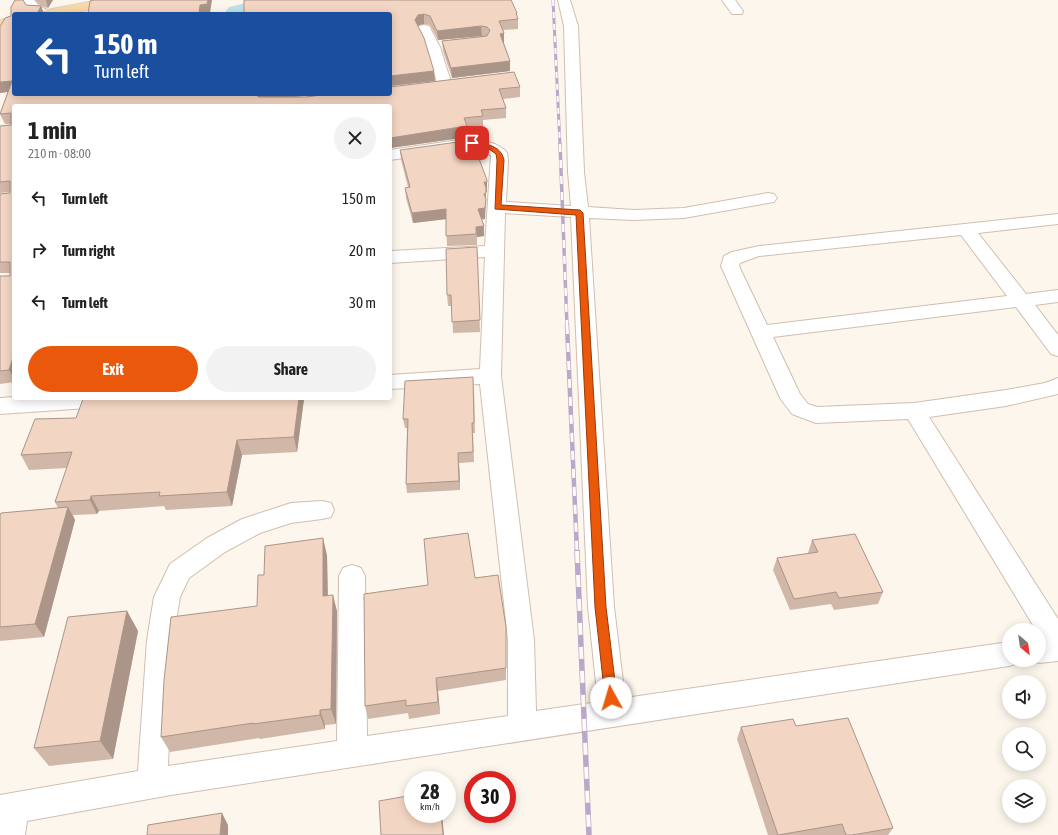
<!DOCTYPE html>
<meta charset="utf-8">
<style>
:root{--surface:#fff;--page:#f2f2f2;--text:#222;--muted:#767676;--accent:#ea580c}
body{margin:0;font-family:"Asap Condensed",sans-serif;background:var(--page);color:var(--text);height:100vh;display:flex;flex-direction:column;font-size:15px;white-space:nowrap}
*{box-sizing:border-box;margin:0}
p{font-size:13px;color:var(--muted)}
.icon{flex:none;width:22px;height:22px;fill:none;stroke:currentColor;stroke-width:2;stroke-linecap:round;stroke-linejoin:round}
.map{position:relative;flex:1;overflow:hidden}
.side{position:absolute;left:12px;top:104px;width:380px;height:296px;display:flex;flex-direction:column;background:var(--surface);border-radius:4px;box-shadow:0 2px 10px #0003}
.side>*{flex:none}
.guide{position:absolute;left:12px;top:12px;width:380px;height:84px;border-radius:4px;box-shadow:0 2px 10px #0003;background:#1a4fa0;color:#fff;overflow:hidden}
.needle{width:26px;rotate:151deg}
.buttons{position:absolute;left:1002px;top:623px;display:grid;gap:8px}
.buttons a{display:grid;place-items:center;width:44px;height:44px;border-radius:50%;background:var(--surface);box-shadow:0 2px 10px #0003;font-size:20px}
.speed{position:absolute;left:404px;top:771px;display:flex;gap:8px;font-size:20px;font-weight:700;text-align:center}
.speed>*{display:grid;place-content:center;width:52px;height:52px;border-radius:50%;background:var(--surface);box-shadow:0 2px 10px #0003;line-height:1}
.speed small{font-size:10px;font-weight:400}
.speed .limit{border:6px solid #d22;background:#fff;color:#111}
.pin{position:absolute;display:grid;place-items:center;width:34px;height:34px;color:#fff;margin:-17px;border-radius:8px;box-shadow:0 2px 6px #0006}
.me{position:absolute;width:44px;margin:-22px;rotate:354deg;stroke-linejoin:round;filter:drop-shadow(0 0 3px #0008)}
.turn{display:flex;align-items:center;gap:14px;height:84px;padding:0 16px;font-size:18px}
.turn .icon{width:52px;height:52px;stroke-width:2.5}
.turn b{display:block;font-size:28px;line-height:34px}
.round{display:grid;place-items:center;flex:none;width:42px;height:42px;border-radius:21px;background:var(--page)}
.summary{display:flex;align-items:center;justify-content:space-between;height:68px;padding:0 16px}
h1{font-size:24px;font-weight:700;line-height:30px}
.cta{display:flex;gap:8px;margin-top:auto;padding:8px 16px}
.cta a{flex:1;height:46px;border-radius:24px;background:var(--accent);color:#fff;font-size:16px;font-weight:700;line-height:46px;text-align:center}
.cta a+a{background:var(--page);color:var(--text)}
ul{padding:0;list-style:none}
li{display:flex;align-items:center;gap:12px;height:52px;padding:0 16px}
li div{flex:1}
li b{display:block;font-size:15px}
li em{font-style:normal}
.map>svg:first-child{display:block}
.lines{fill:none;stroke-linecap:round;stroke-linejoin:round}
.river{fill:#bfe3e8;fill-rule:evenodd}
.street-casing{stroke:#d1beb0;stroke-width:2}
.primary-casing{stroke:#dad1cd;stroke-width:2}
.street{fill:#fff;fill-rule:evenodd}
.primary{fill:#fbd9a5;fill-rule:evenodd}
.rail-far3-casing{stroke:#b9a8c9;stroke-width:3}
.rail-far2-casing{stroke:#b9a8c9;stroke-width:3.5}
.rail-far1-casing{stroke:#b9a8c9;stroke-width:4.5}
.rail-casing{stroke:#b9a8c9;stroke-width:5.5}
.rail-far3{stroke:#fffaf3;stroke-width:2;stroke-dasharray:6;stroke-linecap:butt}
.rail-far2{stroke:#fffaf3;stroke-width:2.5;stroke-dasharray:8;stroke-linecap:butt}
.rail-far1{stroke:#fffaf3;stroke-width:3;stroke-dasharray:9;stroke-linecap:butt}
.rail{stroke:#fffaf3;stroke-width:4;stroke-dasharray:12;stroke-linecap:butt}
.wall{fill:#d1b7a8}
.shaded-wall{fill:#aa9588}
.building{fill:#f3d5c3;stroke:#aa9588}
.route{fill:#ea580c;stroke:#983908}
</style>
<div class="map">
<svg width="1058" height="835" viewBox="0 0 1058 835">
<rect width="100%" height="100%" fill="#fdf6ec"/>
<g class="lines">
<path class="river" d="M258,0H311L306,7L278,14H224L229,7Z"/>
<g class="street-casing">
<g id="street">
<path d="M21,0H34L40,7L50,11L52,14L30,13Z"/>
<path d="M558,0H570L578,26L584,172L588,207L634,210L684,208L768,193L774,194L777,198L774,202L768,203L684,218L634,220L589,218L614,607L625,698L1009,642V660H1020L1019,663L1009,666L171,795L27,821L25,835H0V795L138,771L147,640L154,597L170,564L207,538L242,519L291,503L322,501L331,503L334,510L331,517L322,519L291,523L260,533L225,552L189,578L180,597L173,640L168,766L337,741L339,576L343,568L352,565L361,568L365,576L367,736L508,716V640L480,384L390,389V375L480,369L485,257L390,263V251L485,246L491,155L480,150L472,148L390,160V150L472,138L495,144L505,150L507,153L508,160L506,202L571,206L568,172L564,26ZM505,213L571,217L588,607L598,702L536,711L534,640L501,376Z"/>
<path d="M722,0H735L743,11L742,14H732Z"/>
<path d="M424,25L429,26L440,47L452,85L450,88L445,89L440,88L438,85L426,47L417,29L419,26Z"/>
<path d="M1058,214V224L978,233L1026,294L1058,290V302L1035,305L1058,335V356L1051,354L1016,307L773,337L800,394L808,404L817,407L914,403L1006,390L1045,383L1058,378V394L1006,406L929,417L1058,619V661L1039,663L1031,660H1039V639H1041L1039,635V630H1036L908,419L816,423L792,414L780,398L721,266L724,256L732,252L759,246ZM961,235L1007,296L767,325L739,266L740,263L759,256Z"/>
<path d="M14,397V398H129L126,403L118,406L0,414V398Z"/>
</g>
</g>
<g class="primary-casing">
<g id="primary">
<path d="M99,0H125L123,3L119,4L67,14H40L42,11L47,10Z"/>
<path d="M14,17V25L0,28V20Z"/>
</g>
</g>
<use href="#street" class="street"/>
<use href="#primary" class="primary"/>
<g class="rail-far3-casing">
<path id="rail-far3" d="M553,0L560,145"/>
</g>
<g class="rail-far2-casing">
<path id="rail-far2" d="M560,144L567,326"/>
</g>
<g class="rail-far1-casing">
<path id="rail-far1" d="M567,325L577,552"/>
</g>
<g class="rail-casing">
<path id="rail" d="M577,551L589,835"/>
</g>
<use href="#rail-far3" class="rail-far3"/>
<use href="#rail-far2" class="rail-far2"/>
<use href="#rail-far1" class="rail-far1"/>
<use href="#rail" class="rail"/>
</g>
<g class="wall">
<path d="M15,0H23L26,5L41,6L35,0H53L48,8L41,6L44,14H14V94H320L291,97H306L329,94H390V87L514,72L520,87V97L503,99L506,108V118L483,120V127L468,128V137L390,148V106H14V382L0,384V276H10V273H0V194L10,193V192L0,193V126L11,125V124H5L0,114L8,92L0,93V26L1,25L5,18L11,16V7Z"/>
<path d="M517,13V17L518,19V29L503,30L504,43L510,61V71L452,78L443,51L442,41L484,36H482L438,40L430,25L424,24L419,25L418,26L434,71L435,81L390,86V14Z"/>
<path d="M400,150L487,180V192H486L485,219H481L484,236L477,237V245L447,246L446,219L413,223L406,198L405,188L408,187L401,160Z"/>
<path d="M477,247L480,332L453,333L452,306H448L447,295Z"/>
<path d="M474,387L475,433H473L474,462L459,463L460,490L407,493L406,484L407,428H405L403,419Z"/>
<path d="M304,399L297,452L242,455L232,506L166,510L164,506L99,511L97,514L73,515L75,520L44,637L0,641V515L58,508L55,502L67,468L29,470L21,455L76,418Z"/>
<path d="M812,540L883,592L878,604L834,610L831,604L790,610L773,570L777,558L809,554L808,553Z"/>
<path d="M327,555L328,596L337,611L336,724L325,725V729L260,739L259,738L170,752L161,737L257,606L264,575Z"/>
<path d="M475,578L506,640V680L438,691L440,714L409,719L408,713L368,719L365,706L428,585Z"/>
<path d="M127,611L138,631L113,759L49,766L34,748Z"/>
<path d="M796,726L893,828L888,835H768L737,739L741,727Z"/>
</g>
<g class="shaded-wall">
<path d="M46,0H53L48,8Z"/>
<path d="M208,0H212L210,13L199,14L200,5Z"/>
<path d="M41,6L44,14H37Z"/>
<path d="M424,14V24L419,25L416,30L415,20L418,15Z"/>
<path d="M481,26L482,36L438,40L437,31Z"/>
<path d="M504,33V43L500,44V34Z"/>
<path d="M510,61V71L452,78L451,68Z"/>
<path d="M434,71L435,81L390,86V76Z"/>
<path d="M12,81L14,91L0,93V82Z"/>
<path d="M259,94H320L269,100L263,102L257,96Z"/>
<path d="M467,126L468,137L390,148V138Z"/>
<path d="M487,180V192H486L485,219L478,220V209L484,182Z"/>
<path d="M446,209L447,219L413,223L412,213Z"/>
<path d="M484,226V236L477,237L476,227Z"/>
<path d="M14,354V379L9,370Z"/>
<path d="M299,398H304V399L297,452L294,437Z"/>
<path d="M237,440L242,455L232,506L227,492Z"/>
<path d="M458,453L459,463L460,490L459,481Z"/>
<path d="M91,496L99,511L97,514L90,500Z"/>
<path d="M68,507L75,520L44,637L35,624Z"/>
<path d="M323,538L327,555L328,612L323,596Z"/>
<path d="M333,595L337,611L336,724L331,709Z"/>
<path d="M127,611L138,631L113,759L100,741Z"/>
<path d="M436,678L438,691L440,714L438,702Z"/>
<path d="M320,710L325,725V729L320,715Z"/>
<path d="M222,813L228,825V835H220Z"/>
<path d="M441,814H442L444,835H443Z"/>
</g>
<g class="building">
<path d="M15,0H23L26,5L41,6L37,14H14V94H259L257,96L259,97H306L329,94H390V87L514,72L520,87L499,89L506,108L481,110L483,116L464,118L467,126L390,138V106H14V354L9,370L0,371V276H10V262H0V194L10,193V181L0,182V126L11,125V113L0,114L12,81L0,82V26L1,25L5,18L11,16V7Z"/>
<path d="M94,0H208L207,4L200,5L199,14H88L90,1Z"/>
<path d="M244,0H511L517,13H516L518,19L499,21L504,33L500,34L510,61L451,68L442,41L487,36L490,30L487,27L481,26L437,31L430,16L424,14L418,15L415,20L424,38L434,71L390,76V14H244Z"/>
<path d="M472,140L487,180V182H484L486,188V193L484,194L486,199L485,208L478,209L484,226L476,227V234L446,236V209L412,213L405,188L410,187L400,150Z"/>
<path d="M477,247L480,320L452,322L451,295H447L446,249Z"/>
<path d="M473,377L474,423H472L473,452L458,453L459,481L406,484L408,419H403L405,381Z"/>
<path d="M92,398H299L294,437L237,440L227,492L159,496L160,492L91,496L90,500L55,502L72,452L21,455L35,419L76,418L83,399H92Z"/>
<path d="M68,507L35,624L0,627V515L1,513Z"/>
<path d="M468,533L475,578L498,575L506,627V668L436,678L438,702L406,706V700L365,706L364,594L428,585L424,539Z"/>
<path d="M855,534L883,592L839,598L836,592L794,599L777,558L818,552L812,540Z"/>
<path d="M323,538V596L333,595L331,709L320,710V715L253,724V723L161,737L164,680L171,617L257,606L258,575H264L265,546Z"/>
<path d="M127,611L100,741L34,748L68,617Z"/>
<path d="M848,718L893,828L852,835H846L842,824L778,835L741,727L793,719L796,726Z"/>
<path d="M413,795V814H441L443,835H381L379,801Z"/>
<path d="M222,813L220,835H147L148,825Z"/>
</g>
<path class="route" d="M472,141C485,144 501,145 504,160L501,205L580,210L583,213L606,607L617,698L615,702L611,704L607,702L605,698L595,607L576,215L495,209L497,160L496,154L489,149L469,144V142Z"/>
</svg>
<div class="buttons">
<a><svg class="needle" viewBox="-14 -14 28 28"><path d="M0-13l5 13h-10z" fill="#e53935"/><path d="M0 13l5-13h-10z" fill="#767676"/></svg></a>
<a><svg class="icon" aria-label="sound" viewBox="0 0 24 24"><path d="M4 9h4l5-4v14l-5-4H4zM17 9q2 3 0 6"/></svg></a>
<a><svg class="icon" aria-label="search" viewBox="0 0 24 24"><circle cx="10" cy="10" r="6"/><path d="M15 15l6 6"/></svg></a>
<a><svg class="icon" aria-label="layers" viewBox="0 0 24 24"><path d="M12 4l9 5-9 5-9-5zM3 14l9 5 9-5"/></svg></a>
</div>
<div class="speed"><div>28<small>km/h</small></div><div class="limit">30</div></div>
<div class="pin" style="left:472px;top:143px;background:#d93025"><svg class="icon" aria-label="arrive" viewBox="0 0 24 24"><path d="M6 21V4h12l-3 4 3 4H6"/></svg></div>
<svg class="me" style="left:611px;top:698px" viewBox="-20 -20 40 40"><circle r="19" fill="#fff"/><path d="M0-13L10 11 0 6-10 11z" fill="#ea580c"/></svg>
<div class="guide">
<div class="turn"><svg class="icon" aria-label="left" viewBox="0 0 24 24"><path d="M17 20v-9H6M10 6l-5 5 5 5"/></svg><div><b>150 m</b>Turn left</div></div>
</div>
<section class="side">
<div class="summary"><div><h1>1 min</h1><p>210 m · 08:00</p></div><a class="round"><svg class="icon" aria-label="close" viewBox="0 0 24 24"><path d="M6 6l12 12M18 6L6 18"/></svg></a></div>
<ul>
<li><svg class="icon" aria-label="left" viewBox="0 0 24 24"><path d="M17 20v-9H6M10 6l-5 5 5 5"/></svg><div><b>Turn left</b></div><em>150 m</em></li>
<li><svg class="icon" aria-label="right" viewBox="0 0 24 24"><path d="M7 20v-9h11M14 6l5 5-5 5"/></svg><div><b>Turn right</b></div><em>20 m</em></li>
<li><svg class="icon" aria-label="left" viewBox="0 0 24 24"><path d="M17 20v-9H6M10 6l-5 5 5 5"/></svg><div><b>Turn left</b></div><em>30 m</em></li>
</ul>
<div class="cta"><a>Exit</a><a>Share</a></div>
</section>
</div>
